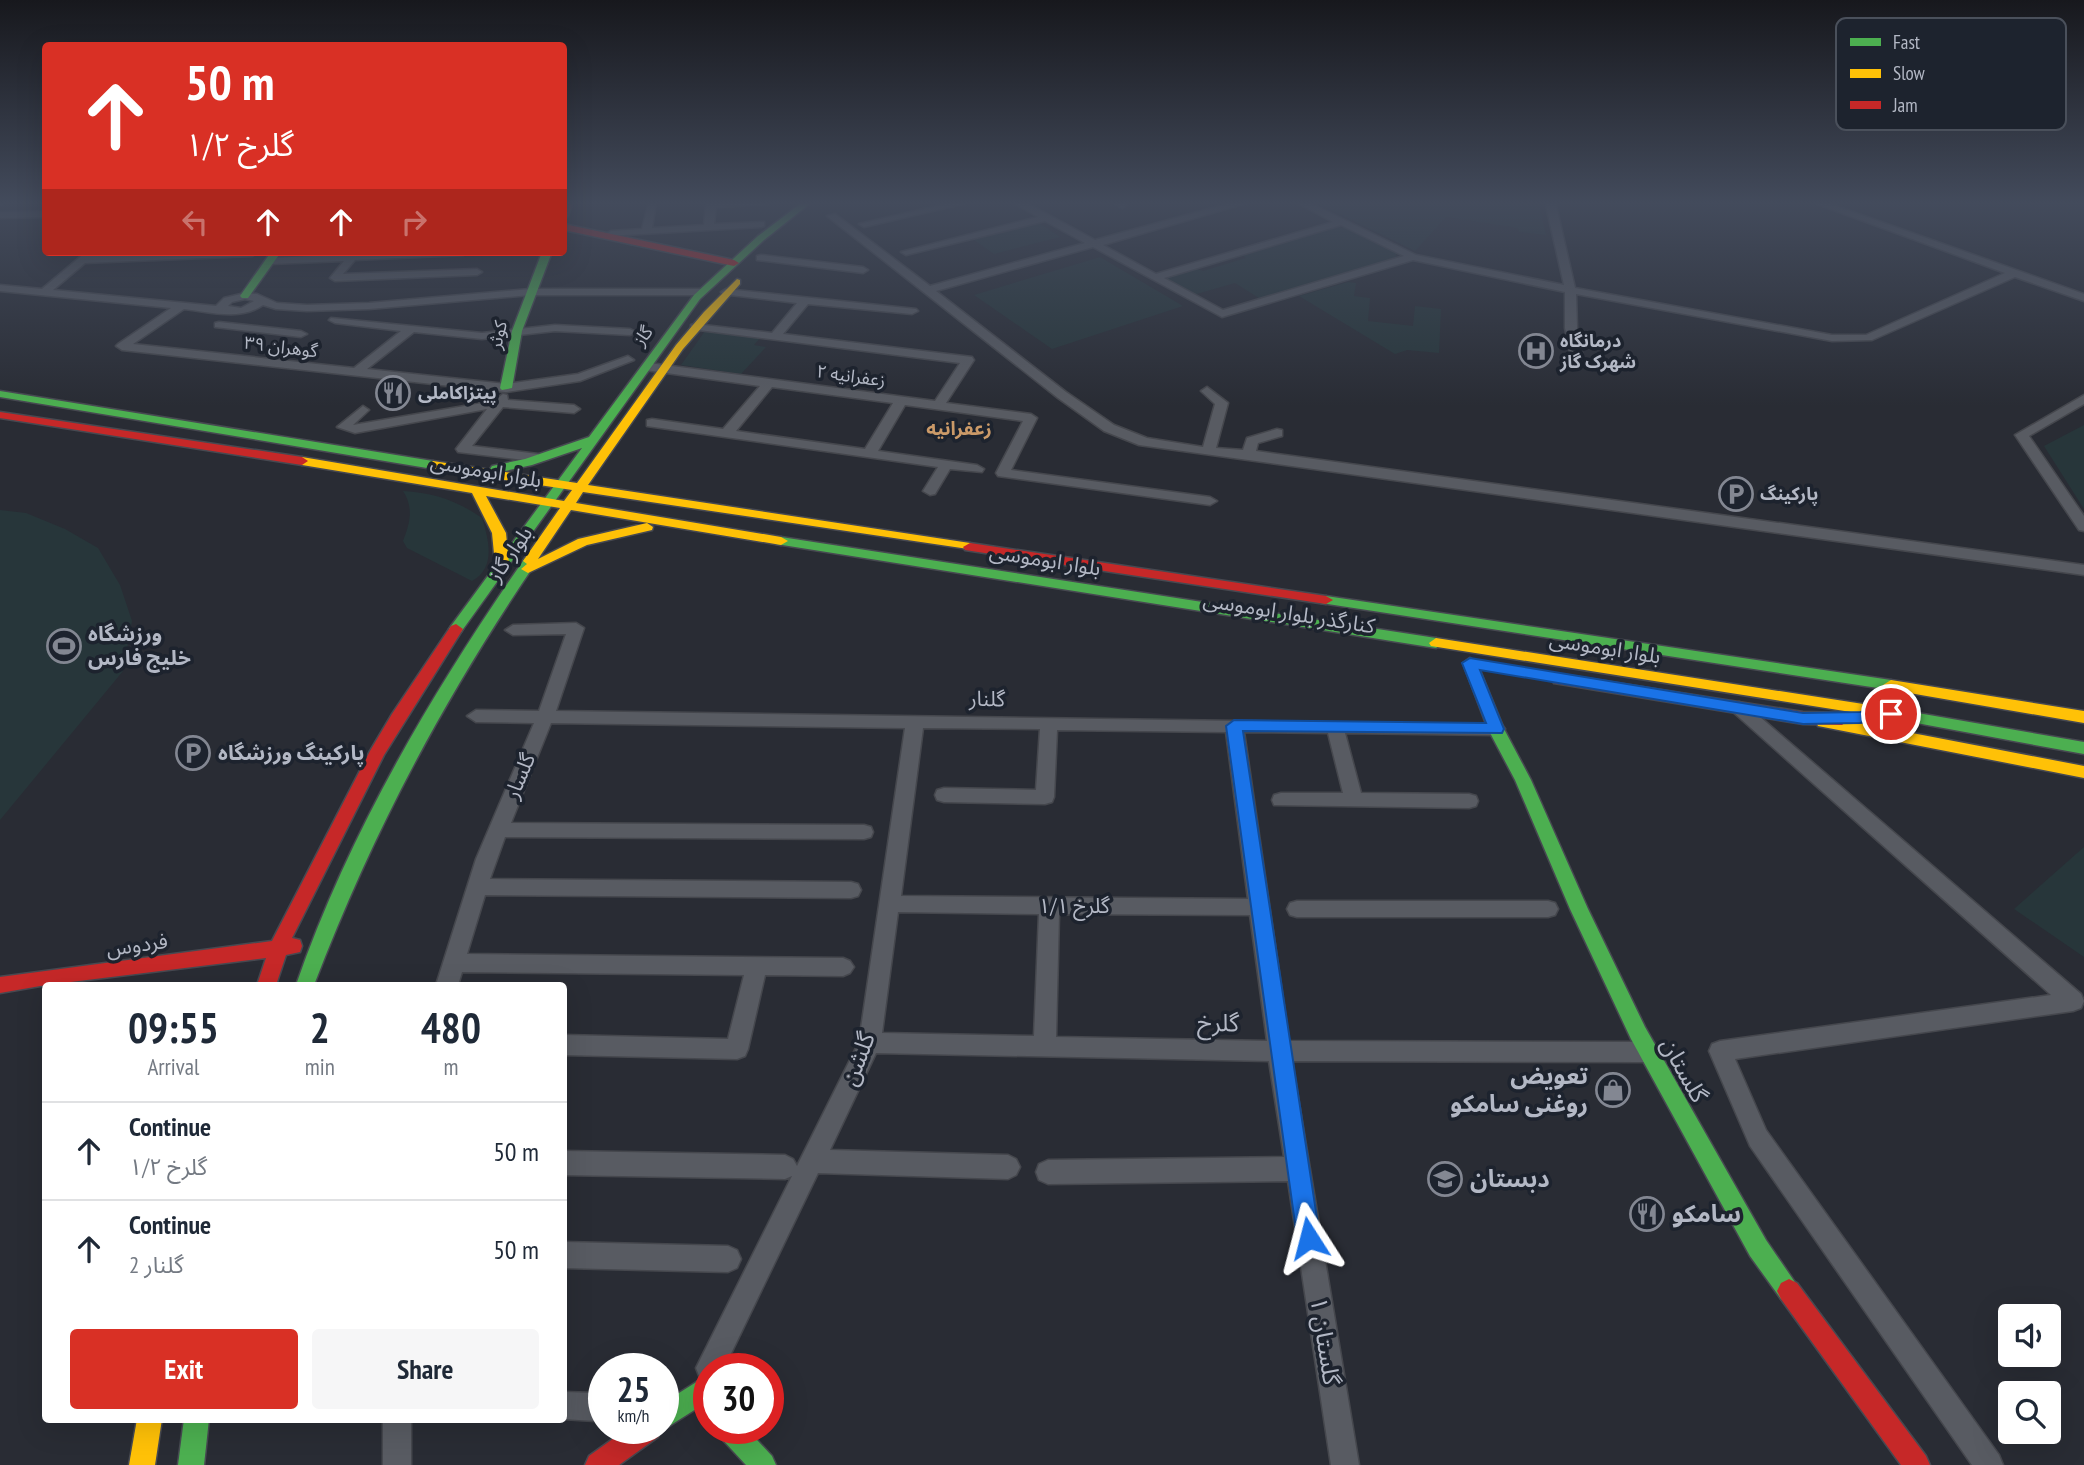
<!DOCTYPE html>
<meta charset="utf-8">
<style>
:root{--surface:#fff;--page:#f6f6f7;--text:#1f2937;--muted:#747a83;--line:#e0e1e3;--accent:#d93025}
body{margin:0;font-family:"PT Sans Narrow","Noto Sans Arabic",sans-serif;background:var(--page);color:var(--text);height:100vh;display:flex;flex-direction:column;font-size:26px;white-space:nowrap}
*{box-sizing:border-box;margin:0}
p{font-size:23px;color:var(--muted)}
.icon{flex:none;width:38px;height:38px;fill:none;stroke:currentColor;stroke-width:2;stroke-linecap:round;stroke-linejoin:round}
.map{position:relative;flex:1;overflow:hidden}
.panel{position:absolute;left:42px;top:982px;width:525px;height:441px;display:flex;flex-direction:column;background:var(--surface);border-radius:7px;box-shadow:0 7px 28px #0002}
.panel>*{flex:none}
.banner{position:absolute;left:42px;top:42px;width:525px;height:214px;border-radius:7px;box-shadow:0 7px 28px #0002;background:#d93025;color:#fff;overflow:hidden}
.tools{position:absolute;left:1998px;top:1304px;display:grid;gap:14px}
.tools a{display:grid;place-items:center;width:63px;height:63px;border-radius:7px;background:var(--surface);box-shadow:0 7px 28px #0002;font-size:35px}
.speed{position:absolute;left:588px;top:1353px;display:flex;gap:14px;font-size:35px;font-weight:700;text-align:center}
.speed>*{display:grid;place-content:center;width:91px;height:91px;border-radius:50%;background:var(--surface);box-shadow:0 7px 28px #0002;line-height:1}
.speed small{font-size:18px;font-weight:400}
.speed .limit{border:10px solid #d22;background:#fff;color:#111}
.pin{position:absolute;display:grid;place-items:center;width:60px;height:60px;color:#fff;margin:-30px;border:4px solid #fff;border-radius:50%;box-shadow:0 2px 7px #0007}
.me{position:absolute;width:77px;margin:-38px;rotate:351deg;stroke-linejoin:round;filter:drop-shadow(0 0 5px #0008)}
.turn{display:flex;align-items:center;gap:24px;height:147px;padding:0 28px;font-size:32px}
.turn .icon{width:91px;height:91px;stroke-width:2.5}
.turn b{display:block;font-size:49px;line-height:60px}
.lanes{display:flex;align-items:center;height:66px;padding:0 28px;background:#0003;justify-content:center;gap:35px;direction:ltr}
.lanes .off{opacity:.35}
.eta{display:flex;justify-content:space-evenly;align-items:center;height:119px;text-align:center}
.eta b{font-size:42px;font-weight:600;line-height:49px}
.primary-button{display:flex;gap:14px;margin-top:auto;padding:14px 28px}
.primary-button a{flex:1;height:80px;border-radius:7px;background:var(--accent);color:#fff;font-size:28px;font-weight:600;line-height:80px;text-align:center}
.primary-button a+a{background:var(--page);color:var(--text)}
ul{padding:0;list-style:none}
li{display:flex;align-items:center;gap:21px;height:98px;padding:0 28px;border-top:2px solid var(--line)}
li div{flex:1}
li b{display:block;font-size:26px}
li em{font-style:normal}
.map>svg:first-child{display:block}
.green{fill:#27363a}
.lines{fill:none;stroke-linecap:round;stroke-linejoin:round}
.street-casing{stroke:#45474d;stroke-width:3}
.fast-casing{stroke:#474951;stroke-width:3}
.slow-casing{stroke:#474951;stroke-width:3}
.jam-casing{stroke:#474951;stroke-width:3}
.street{fill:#585b62;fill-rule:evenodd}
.fast{fill:#4caf50;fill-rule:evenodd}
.slow{fill:#ffc107;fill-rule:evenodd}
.jam{fill:#c62828;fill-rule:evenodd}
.route{fill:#1a73e8;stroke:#114b97;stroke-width:2}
.labels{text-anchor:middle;stroke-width:7;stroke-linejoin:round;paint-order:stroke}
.far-street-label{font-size:18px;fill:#b3b8c5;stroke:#1d232e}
.far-poi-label{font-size:18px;font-weight:bold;fill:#b3b8c5;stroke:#1d232e;text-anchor:start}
.far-neighbourhood-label{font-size:19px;font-weight:bold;fill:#cb9a68;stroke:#1d232e}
.street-label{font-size:21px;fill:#b3b8c5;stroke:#1d232e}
.poi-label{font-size:21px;font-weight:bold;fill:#b3b8c5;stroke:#1d232e;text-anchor:start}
.near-street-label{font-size:24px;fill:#b3b8c5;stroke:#1d232e}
.near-poi-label{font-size:24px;font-weight:bold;fill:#b3b8c5;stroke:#1d232e;text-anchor:start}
.key{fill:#1d232e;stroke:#4a505b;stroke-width:2}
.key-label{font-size:19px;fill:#b3b8c5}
</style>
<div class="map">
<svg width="2084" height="1465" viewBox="0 0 2084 1465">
<rect width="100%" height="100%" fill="#292c34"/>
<g class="green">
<path d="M1313,201H1538L1546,235L1519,232L1518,228L1446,217L1415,251Z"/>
<path d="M1039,223L1060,237L994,254L974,240Z"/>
<path d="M1337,227L1345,228L1396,253V257L1268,298H1259L1235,283L1193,295L1167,281V278L1197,269L1203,271L1246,258L1243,255Z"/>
<path d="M1100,257L1183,306L1052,349L974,295Z"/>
<path d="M1348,282L1356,283L1354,296L1370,298L1368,321L1413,326L1415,306L1441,309L1439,353L1407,350L1395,354L1299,296Z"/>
<path d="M705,331L760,338L754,345L766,347L741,374L681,365Z"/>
<path d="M2084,425V509L2044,446Z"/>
<path d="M403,491C434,493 456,500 482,518C489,540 496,568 472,581L407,548L403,541C410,523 414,508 403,491Z"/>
<path d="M0,510L26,513L65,529L98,548L120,585L132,621L123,671L0,820Z"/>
<path d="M2084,847V957L2014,909Z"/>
</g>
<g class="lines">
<g class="street-casing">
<g id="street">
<path d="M0,201H7L0,205Z"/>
<path d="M649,201L656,203L652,228L704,225L706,204L711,201H772L767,204L716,207L714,224L764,222V226L761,227L607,236L606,234L611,231L642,229Z"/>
<path d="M958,201H975L864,227L859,224Z"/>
<path d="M1011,201H1023L1095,240L1238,201H1253L1103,245L1156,274L1333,222L1294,201H1306L1416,255L1564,285L1545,201H1555L1575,288L1832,335H1866L2005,273L1809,201H1822L2084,294V301L2015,277L1872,340L1832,341L1576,294L1577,328L1582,353L1576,357L1570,353L1565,328V292L1413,260L1222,317L1093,247L936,291L1066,392L1114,425L1147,438L1203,447L1215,404L1201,391L1207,387L1228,403L1216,448L1243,450L1247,438L1277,429L1282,430V436L1258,443L1256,451L2084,565V575L1139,445L1104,431L1058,398L827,216L835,214L930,286L1085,243L1045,221L906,255L901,252L1038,217ZM1341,225L1404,256L1223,310L1164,278Z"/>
<path d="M1110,201H1121L1127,205L1122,208Z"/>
<path d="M46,211V217L0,218V212Z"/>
<path d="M86,252H97L93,256L201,252L257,253L252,256L85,263L53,290L216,306L224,298L245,293L257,294L277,303L307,305L369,303L530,289H702L707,292L702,295H530L369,309L307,311L276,309L263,305C240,321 210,312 184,309L133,344L354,368L401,331L335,323L329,320L331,318L482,333L555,325L630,329L636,332L630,335L555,331L482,339L414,332L367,369L506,384L578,374L628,356L634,360L580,381L506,392L122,350L116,346L118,344L171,308L0,291V285L42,289ZM245,299L254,301L241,308L228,306L232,302Z"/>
<path d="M396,252H468L463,255L355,260L343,274L477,269L482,272L477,275L335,281L330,278L344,261L270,264L265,261L270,258Z"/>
<path d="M761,255L863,267L868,270L863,273L757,260V256Z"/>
<path d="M726,289L916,309L918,311L912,314L808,304L783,334L972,357L974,360L946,403L1031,414L1037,418L1011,470L1210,497L1217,501L1210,505L998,476L996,473L1023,421L905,405L878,451L977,465L984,469L982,472L950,469L935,494L930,495L923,491L938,467L647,426V420L652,419L723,429L760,386L645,370V364L649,363L935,401L960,363L691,329V325L695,324L772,333L797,303L722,294L721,292ZM772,387L893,403L865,449L736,431Z"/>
<path d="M219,322L301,331L307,334L301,337L215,327V323Z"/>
<path d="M503,394L507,395L508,400L574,405L580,409L574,413L503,407L472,446L538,454L540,457L533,461L458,452L456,449L487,409L355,433L337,427L363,406L369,410L353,425L494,401Z"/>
<path d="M2084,395V404L2029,436L2084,516V531L2079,530L2015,435Z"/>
<path d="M576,623L584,628L556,711L1502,725L1505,729L1502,733L1496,735L1345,733L1361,793L1469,794L1476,796L1478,801L1476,806L1469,808L1274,805L1272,800L1274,795L1281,793H1343L1328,733L1244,732L1289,1041L1649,1042L1657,1045L1660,1052L1657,1059L1649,1062L1292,1061L1359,1465H1331L1288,1181L1048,1184L1039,1180L1036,1172L1039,1164L1048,1160L1284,1157L1269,1061L876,1053L830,1150L1008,1155L1016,1159L1020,1167L1016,1175L1008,1179L818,1173L724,1368H709V1381L700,1378L696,1368L792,1176L785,1179L564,1175V1151L785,1155L793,1159L797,1166L859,1042L905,728L551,723L511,823L864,825L871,827L873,832L871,837L864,839L505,837L490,879L851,882L858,884L861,890L858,896L851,898L485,895L467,954L843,958L850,961L854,967L850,973L843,976L765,975L748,1049L745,1056L737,1059L564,1055V1035L728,1039L744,975L462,972L458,985H436L476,859L534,723L476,722L467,716L476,710L539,711L566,634L513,635L505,630L513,625ZM923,728L1040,729L1036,790L944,788L937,790L935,795L937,800L944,802L1045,804L1052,802L1054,797L1057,730L1226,732L1248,899L901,896ZM898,912L1039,914L1034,1036L882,1033ZM1059,914L1250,915L1267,1041L1056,1037Z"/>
<path d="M1739,702L1745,704L2081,994L2084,1001L2081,1008L2073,1011L1735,1059L1766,1130L1999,1455L2003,1465H1972L1750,1146L1709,1051L1712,1044L1720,1041L2051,995L1733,712L1730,708L1733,704Z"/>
<path d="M1297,901H1548L1555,903L1558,909L1555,915L1548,917H1297L1290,915L1287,909L1290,903Z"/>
<path d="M564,1242L728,1246L737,1250L741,1259L737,1268L728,1272L564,1268Z"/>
<path d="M564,1392L595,1393L604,1397V1417L595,1421L563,1419Z"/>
<rect x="383" y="1419" width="28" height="46"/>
</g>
</g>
<g class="fast-casing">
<g id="fast">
<path d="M804,201H813L764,240L700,299L461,632H451L449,629L451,626L582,448L532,465L496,473L490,469L492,466L525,459L589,437L694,295L758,236Z"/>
<path d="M271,252H281L248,298H242L240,296Z"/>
<path d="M542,252H552L522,331L512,388L502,390L500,388L512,331Z"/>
<path d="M0,391L433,461L439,465L433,469L0,397Z"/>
<path d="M781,537L1436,638L1443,643L1436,648L776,544L774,541Z"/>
<path d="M530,557L537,561C443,700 374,829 314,985H296C349,832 433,691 525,558Z"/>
<path d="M1326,596L1891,680L1899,685L1891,690L1321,603L1319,600Z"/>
<path d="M1470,658L1477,663L1504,729L1531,780L1588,909L1645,1027L1766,1240L1801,1291L1797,1299L1789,1303L1781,1299L1750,1256L1631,1039L1570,909L1515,780L1488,729L1463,663Z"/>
<path d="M1889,708L2084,742V754L1884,717L1881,713L1884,709Z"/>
<path d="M698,1381L709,1386V1417L696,1409L663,1430L657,1428H663V1403Z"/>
<path d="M184,1419H209L204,1465H178Z"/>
<path d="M716,1428H746L772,1456L776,1465H746L720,1437Z"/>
</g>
</g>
<g class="slow-casing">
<g id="slow">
<path d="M737,279L740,280V284L683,349L588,485L970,543L977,547L975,550L583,492L576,503L781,537L788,541L781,545L571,510L538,559L578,539L647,523L653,527L652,530L587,545L528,573L521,569L527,564L523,561L560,508L486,496L506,533L509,564L502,568L495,564L492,533L472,493L302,465L296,461L302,457L564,501L572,490L433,469L427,465L433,461L577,483L676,345L704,312Z"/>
<path d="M1436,638L1889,708L1897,713L1889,718L1431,646L1429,643Z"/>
<path d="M1891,680L2084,711V723L1886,689L1883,685Z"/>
<path d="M1824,716L2084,766V778L1818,726L1816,722Z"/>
<path d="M137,1419H162L155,1465H129Z"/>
</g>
</g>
<g class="jam-casing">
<g id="jam">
<path d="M565,201H573L568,216L564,219Z"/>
<path d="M564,224L734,260L739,263L734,266L564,230Z"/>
<path d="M0,412L302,457L308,461L302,465L0,418Z"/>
<path d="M970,543L1326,596L1333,600L1326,604L965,550L963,547Z"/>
<path d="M456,624L463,629L384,755L292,938L300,940L302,946L300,952L286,955L276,985H257L266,958L46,985L0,993V977L272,941L370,751L392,714L451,626Z"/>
<path d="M1559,674L1803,712L1842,713L1850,719L1842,725L1803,724L1554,683L1551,679L1554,675Z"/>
<path d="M1789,1279L1797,1283L1926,1456L1930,1465H1901L1781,1299L1777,1291L1781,1283Z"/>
<path d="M628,1428H662L658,1437L619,1465H585L589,1456Z"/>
</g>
</g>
<use href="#street" class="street"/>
<use href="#fast" class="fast"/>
<use href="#slow" class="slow"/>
<use href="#jam" class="jam"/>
</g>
<linearGradient id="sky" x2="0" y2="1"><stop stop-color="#17181d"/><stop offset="0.5" stop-color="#434b5c"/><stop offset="1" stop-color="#434b5c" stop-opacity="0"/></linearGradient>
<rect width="2084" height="406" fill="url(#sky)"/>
<path class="route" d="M1470,658L1803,713L1860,712L1891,708L1899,714L1891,719L1860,723L1803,724L1480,670L1504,729L1502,733L1243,731L1320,1238L1317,1246L1309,1249L1301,1246L1297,1238L1226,726L1234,720L1486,723L1462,663Z"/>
<defs>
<g id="hospital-ring" transform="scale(1.75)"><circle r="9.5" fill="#1d232e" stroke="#838792" stroke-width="1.5"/><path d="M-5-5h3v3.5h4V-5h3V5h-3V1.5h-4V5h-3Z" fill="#838792"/></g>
<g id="restaurant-ring" transform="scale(1.75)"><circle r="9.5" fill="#1d232e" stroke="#838792" stroke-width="1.5"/><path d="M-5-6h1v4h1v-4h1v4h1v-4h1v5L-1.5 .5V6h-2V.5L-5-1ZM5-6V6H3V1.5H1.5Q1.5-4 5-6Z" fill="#838792"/></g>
<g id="parking-ring" transform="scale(1.75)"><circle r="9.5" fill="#1d232e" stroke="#838792" stroke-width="1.5"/><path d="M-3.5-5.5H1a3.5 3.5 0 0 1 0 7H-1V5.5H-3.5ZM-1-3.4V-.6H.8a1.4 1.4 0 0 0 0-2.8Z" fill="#838792"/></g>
<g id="stadium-ring" transform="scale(1.75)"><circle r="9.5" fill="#1d232e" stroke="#838792" stroke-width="1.5"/><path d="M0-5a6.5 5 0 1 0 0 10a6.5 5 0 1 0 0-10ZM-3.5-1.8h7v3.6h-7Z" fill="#838792"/></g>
<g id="shop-ring" transform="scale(1.75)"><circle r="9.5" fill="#1d232e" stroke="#838792" stroke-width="1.5"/><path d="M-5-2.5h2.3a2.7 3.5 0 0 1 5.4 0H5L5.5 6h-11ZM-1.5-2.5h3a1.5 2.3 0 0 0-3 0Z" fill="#838792"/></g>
<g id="school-ring" transform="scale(1.75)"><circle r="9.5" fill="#1d232e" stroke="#838792" stroke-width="1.5"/><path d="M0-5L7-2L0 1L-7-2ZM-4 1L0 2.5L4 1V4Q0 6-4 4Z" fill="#838792"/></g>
</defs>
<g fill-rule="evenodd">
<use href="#hospital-ring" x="1536" y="351"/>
<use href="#restaurant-ring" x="393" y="393"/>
<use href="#parking-ring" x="1736" y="494"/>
<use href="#stadium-ring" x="64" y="646"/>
<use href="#parking-ring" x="193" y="753"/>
<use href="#shop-ring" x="1613" y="1090"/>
<use href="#school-ring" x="1445" y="1179"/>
<use href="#restaurant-ring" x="1647" y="1214"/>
</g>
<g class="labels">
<g class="far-street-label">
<text transform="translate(498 335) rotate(-77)" y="6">کوثر</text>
<text transform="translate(643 336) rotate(-54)" y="6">گاز</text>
<text transform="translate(281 347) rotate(7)" y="6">گوهران ۳۹</text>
<text transform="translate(851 376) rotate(8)" y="6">زعفرانیه ۲</text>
</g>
<g class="far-poi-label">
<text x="1560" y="347">درمانگاه<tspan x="1560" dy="21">شهرک گاز</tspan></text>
<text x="418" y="399">پیتزاکاملی</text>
<text x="1760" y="500">پارکینگ</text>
</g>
<g class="far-neighbourhood-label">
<text x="959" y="435">زعفرانیه</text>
</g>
<g class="street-label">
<text transform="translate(486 471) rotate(10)" y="7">بلوار ابوموسی</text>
<text transform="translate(510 554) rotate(-55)" y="7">بلوار گاز</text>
<text transform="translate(1045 560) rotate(9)" y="7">بلوار ابوموسی</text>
<text transform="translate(1289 613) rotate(9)" y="7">کنارگذر بلوار ابوموسی</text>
<text transform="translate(1605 648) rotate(9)" y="7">بلوار ابوموسی</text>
<text transform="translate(987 699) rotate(1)" y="7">گلنار</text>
<text transform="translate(520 776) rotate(-67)" y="7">گلسار</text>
<text x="1074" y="913">گلرخ ۱/۱</text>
<text transform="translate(137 945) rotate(-8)" y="7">فردوس</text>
</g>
<g class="poi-label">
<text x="88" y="641">ورزشگاه<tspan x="88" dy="24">خلیج فارس</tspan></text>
<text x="218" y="760">پارکینگ ورزشگاه</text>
</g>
<g class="near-street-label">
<text transform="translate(1218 1023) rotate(1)" y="8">گلرخ</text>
<text transform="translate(858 1059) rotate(-69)" y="8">گلشن</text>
<text transform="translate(1684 1070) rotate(61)" y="8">گلستان</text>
<text transform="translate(1325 1341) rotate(81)" y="8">گلستان ۱</text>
</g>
<g class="near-poi-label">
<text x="1588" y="1084" text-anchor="end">تعویض<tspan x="1588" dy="28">روغنی سامکو</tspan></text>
<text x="1470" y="1187">دبستان</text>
<text x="1672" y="1222">سامکو</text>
</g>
</g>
<rect x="1836" y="18" width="230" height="112" rx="10" class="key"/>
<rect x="1850" y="38" width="31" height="8" fill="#4caf50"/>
<rect x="1850" y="69" width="31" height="9" fill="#ffc107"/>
<rect x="1850" y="101" width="31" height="8" fill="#c62828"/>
<g class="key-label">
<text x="1893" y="49">Fast</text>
<text x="1893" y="80">Slow</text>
<text x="1893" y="112">Jam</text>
</g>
</svg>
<div class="tools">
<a><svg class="icon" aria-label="sound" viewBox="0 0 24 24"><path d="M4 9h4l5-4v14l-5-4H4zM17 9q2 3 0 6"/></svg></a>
<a><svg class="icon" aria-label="search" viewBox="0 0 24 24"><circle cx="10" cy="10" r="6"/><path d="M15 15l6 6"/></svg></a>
</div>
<div class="speed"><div>25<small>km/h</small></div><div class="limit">30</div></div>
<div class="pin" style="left:1891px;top:714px;background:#d93025"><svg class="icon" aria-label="arrive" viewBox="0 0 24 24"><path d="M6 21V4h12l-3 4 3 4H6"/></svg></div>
<svg class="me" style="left:1309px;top:1238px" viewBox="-20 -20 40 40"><path d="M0-17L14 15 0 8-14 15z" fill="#1a73e8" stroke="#fff" stroke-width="4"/></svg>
<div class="banner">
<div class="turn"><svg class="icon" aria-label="ahead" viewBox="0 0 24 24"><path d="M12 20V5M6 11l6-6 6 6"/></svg><div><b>50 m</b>گلرخ ۱/۲</div></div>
<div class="lanes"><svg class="icon off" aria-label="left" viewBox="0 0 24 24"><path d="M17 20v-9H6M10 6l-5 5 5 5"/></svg><svg class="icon" aria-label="ahead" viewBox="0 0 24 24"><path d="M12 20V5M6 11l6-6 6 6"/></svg><svg class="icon" aria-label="ahead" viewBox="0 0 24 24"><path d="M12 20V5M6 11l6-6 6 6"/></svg><svg class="icon off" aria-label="right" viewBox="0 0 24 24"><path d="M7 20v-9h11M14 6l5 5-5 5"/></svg></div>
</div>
<section class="panel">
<div class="eta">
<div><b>09:55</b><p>Arrival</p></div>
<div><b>2</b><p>min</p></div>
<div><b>480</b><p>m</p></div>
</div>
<ul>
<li><svg class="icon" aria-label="ahead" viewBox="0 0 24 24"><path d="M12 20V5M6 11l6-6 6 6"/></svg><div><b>Continue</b><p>گلرخ ۱/۲</p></div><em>50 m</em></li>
<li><svg class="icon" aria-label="ahead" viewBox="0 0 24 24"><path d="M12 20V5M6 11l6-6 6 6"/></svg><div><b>Continue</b><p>گلنار 2</p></div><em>50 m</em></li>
</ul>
<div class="primary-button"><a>Exit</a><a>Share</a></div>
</section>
</div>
